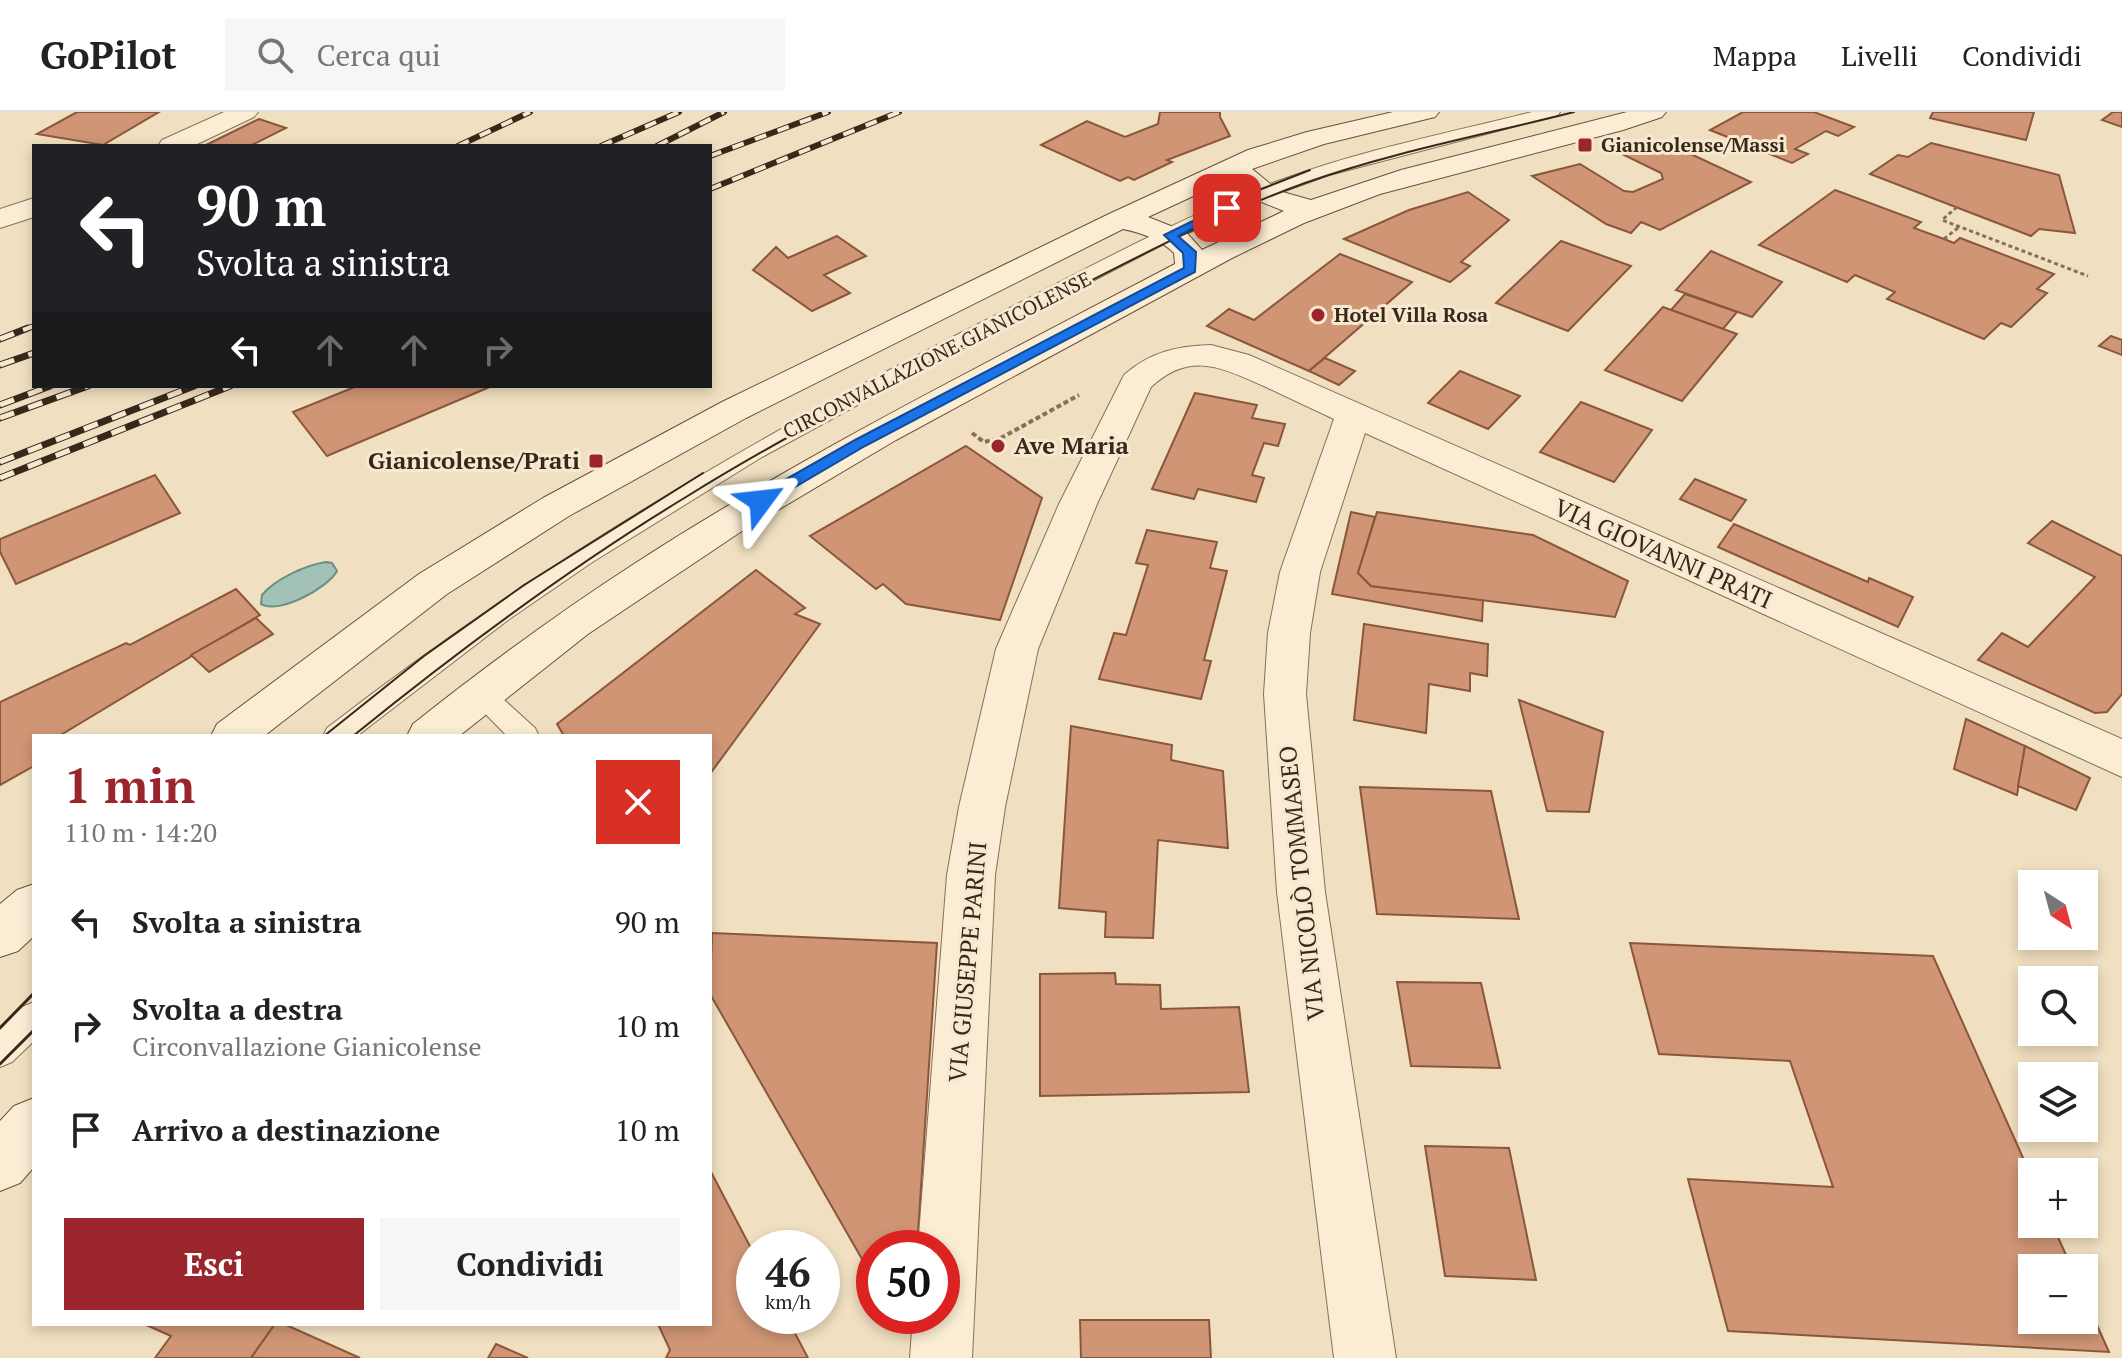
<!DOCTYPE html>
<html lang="it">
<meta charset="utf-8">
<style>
:root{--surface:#fff;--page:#f6f6f6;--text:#222;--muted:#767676;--line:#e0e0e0;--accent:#9b252d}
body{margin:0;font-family:"PT Serif",serif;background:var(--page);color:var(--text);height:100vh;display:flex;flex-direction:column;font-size:30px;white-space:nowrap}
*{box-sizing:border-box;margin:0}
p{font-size:26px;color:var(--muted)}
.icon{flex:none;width:44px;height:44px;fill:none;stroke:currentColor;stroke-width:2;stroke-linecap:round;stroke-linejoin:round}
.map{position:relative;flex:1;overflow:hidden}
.drawer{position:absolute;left:32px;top:622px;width:680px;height:592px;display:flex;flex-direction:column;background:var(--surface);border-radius:0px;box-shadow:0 4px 12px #0003}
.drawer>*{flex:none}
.top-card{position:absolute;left:32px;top:32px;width:680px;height:244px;border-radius:0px;box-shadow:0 4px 12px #0003;background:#202124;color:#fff;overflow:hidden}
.needle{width:52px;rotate:144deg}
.buttons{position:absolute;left:2018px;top:758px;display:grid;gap:16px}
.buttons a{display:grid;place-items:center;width:80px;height:80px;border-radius:0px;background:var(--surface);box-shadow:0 4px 12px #0003;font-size:40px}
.speed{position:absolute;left:736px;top:1118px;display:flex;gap:16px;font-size:40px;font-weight:700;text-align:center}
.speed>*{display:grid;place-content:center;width:104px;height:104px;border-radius:50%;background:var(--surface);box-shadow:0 4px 12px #0003;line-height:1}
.speed small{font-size:20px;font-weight:400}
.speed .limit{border:12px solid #d22;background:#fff;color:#111}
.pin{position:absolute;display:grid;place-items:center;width:68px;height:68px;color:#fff;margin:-34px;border-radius:16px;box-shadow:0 4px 12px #0006}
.me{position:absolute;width:88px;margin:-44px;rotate:60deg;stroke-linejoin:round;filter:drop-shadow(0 0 6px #0008)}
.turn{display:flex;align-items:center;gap:28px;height:168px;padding:0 32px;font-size:36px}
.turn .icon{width:104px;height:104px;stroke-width:2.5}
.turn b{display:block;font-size:56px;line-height:68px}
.lanes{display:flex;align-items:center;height:76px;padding:0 32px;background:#0003;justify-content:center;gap:40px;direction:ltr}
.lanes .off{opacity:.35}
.round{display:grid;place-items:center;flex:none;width:84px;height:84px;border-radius:0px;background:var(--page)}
.headline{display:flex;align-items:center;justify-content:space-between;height:136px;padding:0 32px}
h1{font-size:48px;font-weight:600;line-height:60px;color:var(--accent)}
.cta{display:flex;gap:16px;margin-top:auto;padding:16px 32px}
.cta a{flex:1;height:92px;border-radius:0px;background:var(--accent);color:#fff;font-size:32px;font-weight:600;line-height:92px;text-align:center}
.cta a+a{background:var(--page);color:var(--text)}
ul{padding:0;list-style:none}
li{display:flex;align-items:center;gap:24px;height:104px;padding:0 32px}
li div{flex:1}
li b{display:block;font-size:30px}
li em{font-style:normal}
header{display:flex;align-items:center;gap:48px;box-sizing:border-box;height:112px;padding:0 40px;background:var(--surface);border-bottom:2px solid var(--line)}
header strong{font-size:38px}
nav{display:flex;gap:44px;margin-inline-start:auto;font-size:28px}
.search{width:560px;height:72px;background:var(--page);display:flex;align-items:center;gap:20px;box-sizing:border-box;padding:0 28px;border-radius:0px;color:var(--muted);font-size:30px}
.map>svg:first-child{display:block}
.water{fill:#a3c2b7;stroke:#6a9084;stroke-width:2}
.building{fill:#cf9575;stroke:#8a573c;stroke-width:2}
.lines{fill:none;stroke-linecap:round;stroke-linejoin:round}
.service-casing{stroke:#896f57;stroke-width:2}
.minor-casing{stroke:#896f57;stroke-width:2}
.secondary-casing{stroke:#6b503b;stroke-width:2}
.path-far1{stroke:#896f57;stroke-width:3;stroke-dasharray:4 3;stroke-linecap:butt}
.path{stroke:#896f57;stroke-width:4;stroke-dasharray:5 3;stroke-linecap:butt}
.service{fill:#faedd4;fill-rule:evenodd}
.minor{fill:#faedd4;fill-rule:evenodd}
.secondary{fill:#faedd4;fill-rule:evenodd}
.tram-far1{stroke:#38281c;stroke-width:2}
.tram{stroke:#38281c;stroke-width:3}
.rail-far1-casing{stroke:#38281c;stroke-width:6}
.rail-casing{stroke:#38281c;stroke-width:7}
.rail-far1{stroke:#f7e9d0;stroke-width:4;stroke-dasharray:12;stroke-linecap:butt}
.rail{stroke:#f7e9d0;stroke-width:5;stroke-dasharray:15;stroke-linecap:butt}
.route{fill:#1a73e8;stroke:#114b97;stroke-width:2}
.poi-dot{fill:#9b252d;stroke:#f7e9d0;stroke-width:3}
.labels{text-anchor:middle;stroke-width:6;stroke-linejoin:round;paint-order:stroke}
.far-poi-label{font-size:20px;font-weight:bold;fill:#38281c;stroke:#f7e9d0;text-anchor:start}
.far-street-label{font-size:20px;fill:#38281c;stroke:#f7e9d0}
.poi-label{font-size:24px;font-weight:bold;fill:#38281c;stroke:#f7e9d0;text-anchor:start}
.street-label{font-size:24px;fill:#38281c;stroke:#f7e9d0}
</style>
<header>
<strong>GoPilot</strong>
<div class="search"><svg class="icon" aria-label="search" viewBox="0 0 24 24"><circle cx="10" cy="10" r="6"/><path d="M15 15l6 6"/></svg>Cerca qui</div>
<nav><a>Mappa</a><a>Livelli</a><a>Condividi</a></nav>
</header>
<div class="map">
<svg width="2122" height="1246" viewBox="0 0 2122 1246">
<rect width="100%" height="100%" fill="#f0dfc0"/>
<path class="water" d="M326,450L332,451L337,459C328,476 278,503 261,492L262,483C275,467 306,453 326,450Z"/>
<g class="building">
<path d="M77,0H159L103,33L37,22Z"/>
<path d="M1160,0H1220V5L1230,24L1167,48L1172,50L1134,68L1128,65L1120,69L1041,33L1087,9L1125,25L1158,12Z"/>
<path d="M1743,0H1814L1854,15L1838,24L1826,19L1795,37L1808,42L1792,51L1710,18Z"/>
<path d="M1933,0H2034L2026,28L1930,6Z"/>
<path d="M2113,0H2122V15L2102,8Z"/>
<path d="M259,7L286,16L250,34H204Z"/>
<path d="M1667,31L1751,70L1660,118L1641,110L1631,121L1606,112L1532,64L1580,52L1624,79L1633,80L1663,67L1661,61L1624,43Z"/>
<path d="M1931,31L2059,63L2075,121L2039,117L2031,124L1870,62L1898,43L1908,45Z"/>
<path d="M1835,78L1921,110L1914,116L1944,127L1954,131L1960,126L2054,162L2037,177L2047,181L2011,215L2001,211L1984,227L1887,187L1895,180L1855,163L1847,170L1759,133Z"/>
<path d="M1468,80L1509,108L1461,150L1470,154L1450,170L1344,127L1409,98Z"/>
<path d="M837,124L866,144L824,163L850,181L812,199L753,158L776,135L788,146Z"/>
<path d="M1561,129L1631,154L1568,219L1496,191Z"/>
<path d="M1711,139L1782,170L1752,205L1676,178Z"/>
<path d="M1340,142L1412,170L1309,259L1207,214L1229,197L1254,208Z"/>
<path d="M1685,182L1737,200L1723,217L1671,198Z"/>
<path d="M1663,195L1737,222L1682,289L1605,258Z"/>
<path d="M2111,224L2122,228V243L2099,234Z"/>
<path d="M1325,246L1355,259L1339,273L1309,259Z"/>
<path d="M1460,259L1520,284L1488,317L1428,291Z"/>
<path d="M357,274H492L327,344L293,300Z"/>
<path d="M1195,281L1257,293L1252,306L1285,312L1278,334L1264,331L1252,363L1264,366L1256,390L1198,377L1194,387L1152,377Z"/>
<path d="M1581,290L1652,318L1614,370L1540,340Z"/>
<path d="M966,334L1042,386L1000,508L906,492L883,472L876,477L810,424Z"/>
<path d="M155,363L180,401L16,472L0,440V427Z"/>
<path d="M1695,367L1746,388L1731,409L1680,387Z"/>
<path d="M1351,400L1375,405L1358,461L1371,474L1483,488L1482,509L1332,482Z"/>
<path d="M1377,400L1533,423L1628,469L1615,505L1371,474L1358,461Z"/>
<path d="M2052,409L2122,444V582L2107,600L2095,601L1978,548L2002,521L2028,535L2095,465L2028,431Z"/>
<path d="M1734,412L1868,470L1869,466L1913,485L1898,515L1718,435Z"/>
<path d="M1147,418L1217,430L1210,456L1227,459L1204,548L1211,549L1201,587L1099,567L1114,521L1126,523L1148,453L1136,451Z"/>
<path d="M756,458L805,496L795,502L820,512L710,662V624H564L557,612Z"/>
<path d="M236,477L260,503L59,624H34V654L0,673V590L126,531L130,533Z"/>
<path d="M256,506L273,522L209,560L191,543Z"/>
<path d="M1364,512L1488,532L1487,564L1470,561V579L1429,572L1426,621L1354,608Z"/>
<path d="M1519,588L1603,620L1589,700L1547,699Z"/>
<path d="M1966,607L2025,634L2017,683L1954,657Z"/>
<path d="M1071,614L1172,633L1171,648L1223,659L1228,736L1158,728L1153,826L1105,825L1106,800L1059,796Z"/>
<path d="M2025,634L2090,666L2076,698L2018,674Z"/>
<path d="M1360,675L1491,679L1519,807L1377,802Z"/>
<path d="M712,821L937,831L917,1136H874V1168L710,882Z"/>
<path d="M1630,831L1933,844L2032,1066V1112H2052L2072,1156H2032V1208H2084V1184L2109,1240L1728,1219L1688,1067L1833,1075L1790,949L1659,942Z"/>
<path d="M1115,861L1116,872L1160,873L1161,897L1239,895L1249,980L1040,984V862Z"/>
<path d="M1397,870L1481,871L1500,956L1411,954Z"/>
<path d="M1425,1034L1509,1036L1536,1168L1445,1164Z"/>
<path d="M710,1058L754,1142V1204H786L808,1246H666L670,1238L658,1212H710Z"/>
<path d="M1080,1208H1209L1211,1246H1081Z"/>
<path d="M144,1212H275L251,1246H155L171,1224Z"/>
<path d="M275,1212H284L360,1246H251Z"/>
<path d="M496,1232L528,1246H488Z"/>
</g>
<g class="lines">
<g class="service-casing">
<g id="service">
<path d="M1532,0H1560L1558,3L1329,63L1263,87L1162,133L940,248L762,345L591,451L508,508L357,624H323L327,616C540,451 756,324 996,203C1090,155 1182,104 1281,68C1362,38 1448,21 1532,0Z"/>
<path d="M480,572L490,575L535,616L539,624H507L466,582L470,575Z"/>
<path d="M34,890V929L12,950L0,955V916L22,895Z"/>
</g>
</g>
<g class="minor-casing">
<g id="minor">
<path d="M224,0H258L254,5L193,34H158L162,28Z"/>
<path d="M34,86V105L0,116V97Z"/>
<path d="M1211,233L1249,243L2122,627V665L1365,321L1320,460L1310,521L1306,582L1325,780L1396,1246H1334L1277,780L1264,582L1268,521L1280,460L1334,307C1311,296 1289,286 1266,275C1222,256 1191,238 1151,275L1097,392L1038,537L1005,695L995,763L972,1246H910L913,1204H942V1136H918L947,763L959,695L996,537L1059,392L1124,263C1150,240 1177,234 1211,233Z"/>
</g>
</g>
<g class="secondary-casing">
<g id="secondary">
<path d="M1393,0H1439L1435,5L1324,32L1252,57L1279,79L1311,88L1401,58L1627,0H1666L1662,5L1623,18L1380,82L1304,111L1232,146L896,328L739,421L588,522L459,624H407L413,612C485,555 558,501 634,452C807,340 993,248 1175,152L1174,141C1160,127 1142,121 1123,117L746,306L569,404L447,482L264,624H211L217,612L419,462L543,386L722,290L1109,102L1248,38L1307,20ZM1230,67L1249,85L1284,99L1202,138L1186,120L1148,105Z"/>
<path d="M34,772V824L18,839L0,845V792L17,778Z"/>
<path d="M34,986V1055L20,1071L0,1079V1009L14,994Z"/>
</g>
</g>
<g class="path-far1">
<path d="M1957,95L1942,108L2088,164"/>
<path d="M1944,127L1959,115"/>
</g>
<path class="path" d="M972,321L984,330L1001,326L1079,283"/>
<use href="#service" class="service"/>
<use href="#minor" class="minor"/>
<use href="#secondary" class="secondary"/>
<g class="tram-far1">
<path d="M1236,87L1310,58"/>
<path d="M324,624L424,544L524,473L703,361"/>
<path d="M353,624C459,538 569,456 686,385C792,319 904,263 1016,207C1111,159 1205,107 1305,71C1392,40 1484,23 1574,0"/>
</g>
<g class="tram">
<path d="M0,916L34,881"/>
<path d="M0,952L34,918"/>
</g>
<g class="rail-far1-casing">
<g id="rail-far1">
<path d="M458,34L530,0"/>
<path d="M601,34L679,0"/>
<path d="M657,34L724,0"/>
<path d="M710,44L828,0"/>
<path d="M710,77L899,0"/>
<path d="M23,218L34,214"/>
</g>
</g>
<g class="rail-casing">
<g id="rail">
<path d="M0,227L28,216"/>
<path d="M0,253L34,241"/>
<path d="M0,293L50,274"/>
<path d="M0,306L88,274"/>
<path d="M0,350L194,274"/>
<path d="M0,366L230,274"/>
</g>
</g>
<use href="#rail-far1" class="rail-far1"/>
<use href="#rail" class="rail"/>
</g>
<path class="route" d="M1223,94L1233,96L1178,124L1196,140L1195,160L865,334L766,392H755V385L855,328L1184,156L1183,141L1164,123Z"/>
<g class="poi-dot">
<rect x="1577" y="25" width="16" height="16" rx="4"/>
<circle cx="1318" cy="203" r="8"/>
<circle cx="998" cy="334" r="8"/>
<rect x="588" y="341" width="16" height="16" rx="4"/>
</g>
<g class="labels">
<g class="far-poi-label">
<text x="1601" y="40">Gianicolense/Massi</text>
<text x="1334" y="210">Hotel Villa Rosa</text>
</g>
<g class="far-street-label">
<text transform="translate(937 243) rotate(-27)" y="7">CIRCONVALLAZIONE GIANICOLENSE</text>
</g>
<g class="poi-label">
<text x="1014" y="342">Ave Maria</text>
<text x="580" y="357" text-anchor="end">Gianicolense/Prati</text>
</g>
<g class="street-label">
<text transform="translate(1663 442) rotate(24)" y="8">VIA GIOVANNI PRATI</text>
<text transform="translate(1302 771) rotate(-96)" y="8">VIA NICOLÒ TOMMASEO</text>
<text transform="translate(968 850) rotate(-85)" y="8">VIA GIUSEPPE PARINI</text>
</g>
</g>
</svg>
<div class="buttons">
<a><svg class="needle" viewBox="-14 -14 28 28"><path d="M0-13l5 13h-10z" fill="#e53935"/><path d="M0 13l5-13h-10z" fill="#767676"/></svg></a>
<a><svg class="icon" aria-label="search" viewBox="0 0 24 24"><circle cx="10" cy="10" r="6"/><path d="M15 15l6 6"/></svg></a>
<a><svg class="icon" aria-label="layers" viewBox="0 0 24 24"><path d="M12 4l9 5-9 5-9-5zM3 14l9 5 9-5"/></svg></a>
<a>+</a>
<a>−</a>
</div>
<div class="speed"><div>46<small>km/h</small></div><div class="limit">50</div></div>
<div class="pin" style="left:1227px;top:96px;background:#d93025"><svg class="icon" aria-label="arrive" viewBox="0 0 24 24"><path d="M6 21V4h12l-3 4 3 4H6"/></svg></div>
<svg class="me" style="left:761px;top:389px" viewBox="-20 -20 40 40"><path d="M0-17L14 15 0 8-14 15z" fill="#1a73e8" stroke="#fff" stroke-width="4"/></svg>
<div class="top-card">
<div class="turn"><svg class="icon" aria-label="left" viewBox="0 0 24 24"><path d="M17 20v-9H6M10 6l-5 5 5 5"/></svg><div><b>90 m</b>Svolta a sinistra</div></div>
<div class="lanes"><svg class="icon" aria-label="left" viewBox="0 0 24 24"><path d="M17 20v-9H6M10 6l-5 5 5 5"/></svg><svg class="icon off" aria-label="ahead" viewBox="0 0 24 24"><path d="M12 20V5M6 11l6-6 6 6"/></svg><svg class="icon off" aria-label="ahead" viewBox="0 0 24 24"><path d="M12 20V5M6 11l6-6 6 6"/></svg><svg class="icon off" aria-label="right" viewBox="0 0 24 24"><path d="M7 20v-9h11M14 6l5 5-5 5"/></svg></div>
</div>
<section class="drawer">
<div class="headline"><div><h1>1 min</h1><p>110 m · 14:20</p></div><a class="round" style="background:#d93025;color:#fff"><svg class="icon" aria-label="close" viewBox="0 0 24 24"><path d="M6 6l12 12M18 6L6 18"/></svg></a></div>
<ul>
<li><svg class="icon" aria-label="left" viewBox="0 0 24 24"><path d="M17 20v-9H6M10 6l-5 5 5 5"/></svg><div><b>Svolta a sinistra</b></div><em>90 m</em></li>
<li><svg class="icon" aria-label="right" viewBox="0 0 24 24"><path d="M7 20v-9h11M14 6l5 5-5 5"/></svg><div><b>Svolta a destra</b><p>Circonvallazione Gianicolense</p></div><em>10 m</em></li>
<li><svg class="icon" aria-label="arrive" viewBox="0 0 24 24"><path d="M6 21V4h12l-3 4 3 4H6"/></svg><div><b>Arrivo a destinazione</b></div><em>10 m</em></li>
</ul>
<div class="cta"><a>Esci</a><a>Condividi</a></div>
</section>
</div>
